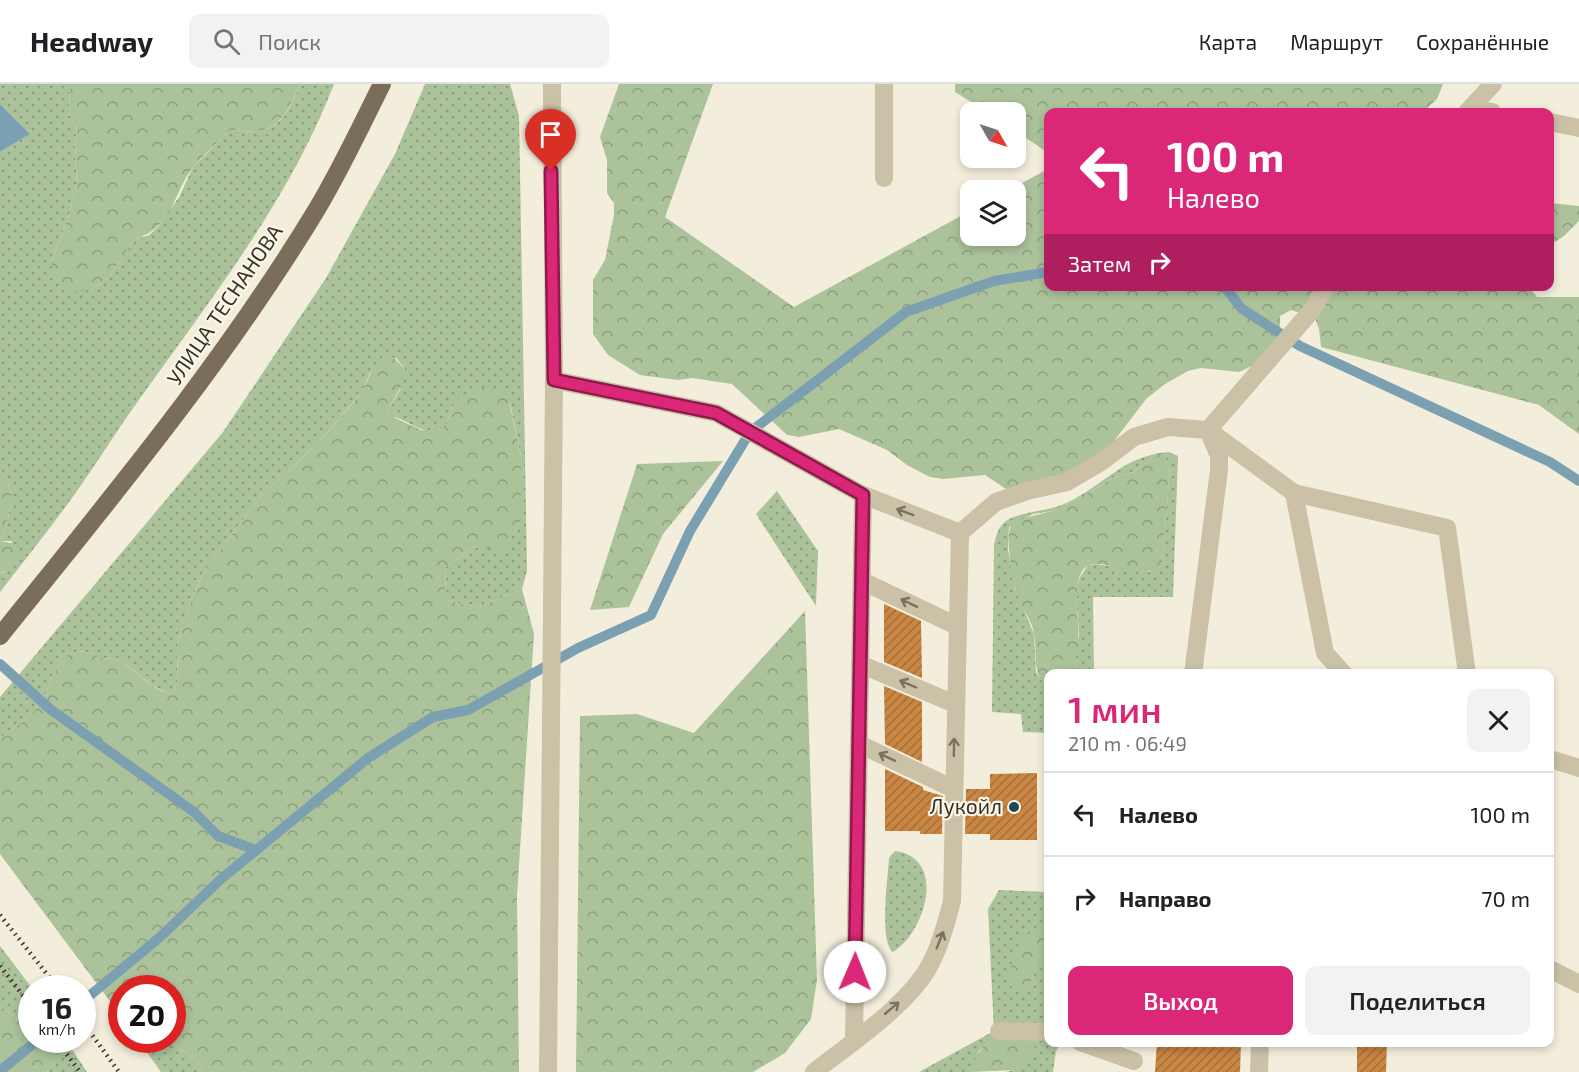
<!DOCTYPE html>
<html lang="ru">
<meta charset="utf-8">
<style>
:root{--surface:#fff;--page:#f2f2f2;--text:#202124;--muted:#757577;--line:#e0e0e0;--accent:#db2777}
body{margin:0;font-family:"Exo 2",sans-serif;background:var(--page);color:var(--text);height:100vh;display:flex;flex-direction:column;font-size:22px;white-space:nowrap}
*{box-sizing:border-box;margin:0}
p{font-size:20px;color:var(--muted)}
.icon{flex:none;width:33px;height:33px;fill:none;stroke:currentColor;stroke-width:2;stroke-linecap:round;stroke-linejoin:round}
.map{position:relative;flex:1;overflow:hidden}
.details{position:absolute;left:1044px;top:585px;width:510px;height:378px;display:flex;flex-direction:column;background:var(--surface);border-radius:12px;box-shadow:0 3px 9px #0003}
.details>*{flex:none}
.banner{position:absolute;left:1044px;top:24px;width:510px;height:183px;border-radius:12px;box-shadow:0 3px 9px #0003;background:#db2777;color:#fff;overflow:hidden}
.needle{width:39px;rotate:129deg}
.tools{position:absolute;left:960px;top:18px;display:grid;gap:12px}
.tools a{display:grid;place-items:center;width:66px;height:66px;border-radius:12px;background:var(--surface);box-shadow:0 3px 9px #0003;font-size:30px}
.speed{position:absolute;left:18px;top:891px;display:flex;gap:12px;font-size:30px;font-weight:700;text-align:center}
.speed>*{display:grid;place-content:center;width:78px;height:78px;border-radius:50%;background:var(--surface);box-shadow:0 3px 9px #0003;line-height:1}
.speed small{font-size:15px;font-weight:400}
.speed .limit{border:9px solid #d22;background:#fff;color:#111}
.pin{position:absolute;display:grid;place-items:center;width:51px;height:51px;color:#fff;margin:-62px -26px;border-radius:50% 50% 50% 0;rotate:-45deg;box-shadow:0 0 6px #0007}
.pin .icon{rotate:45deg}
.me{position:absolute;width:66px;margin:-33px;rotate:1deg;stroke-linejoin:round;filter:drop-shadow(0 0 4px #0008)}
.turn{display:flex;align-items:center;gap:21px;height:126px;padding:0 24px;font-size:27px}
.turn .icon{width:78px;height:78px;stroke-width:2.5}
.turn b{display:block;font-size:42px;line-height:51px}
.then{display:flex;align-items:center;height:57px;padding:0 24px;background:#0003;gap:12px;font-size:22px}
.round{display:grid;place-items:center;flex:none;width:63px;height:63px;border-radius:12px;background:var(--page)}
.summary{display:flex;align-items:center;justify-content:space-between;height:102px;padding:0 24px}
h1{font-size:36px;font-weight:600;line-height:45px;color:var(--accent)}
.button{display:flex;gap:12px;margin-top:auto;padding:12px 24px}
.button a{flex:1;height:69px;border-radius:12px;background:var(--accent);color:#fff;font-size:24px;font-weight:600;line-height:69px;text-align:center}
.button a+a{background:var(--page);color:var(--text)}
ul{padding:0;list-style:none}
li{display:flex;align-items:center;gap:18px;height:84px;padding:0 24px;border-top:2px solid var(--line)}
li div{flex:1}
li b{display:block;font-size:22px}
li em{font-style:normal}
header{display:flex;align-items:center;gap:36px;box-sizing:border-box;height:84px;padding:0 30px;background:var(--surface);border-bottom:2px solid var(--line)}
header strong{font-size:28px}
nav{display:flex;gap:33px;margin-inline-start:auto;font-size:21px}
.search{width:420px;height:54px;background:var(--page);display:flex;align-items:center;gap:15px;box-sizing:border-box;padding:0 21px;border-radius:12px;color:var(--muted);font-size:22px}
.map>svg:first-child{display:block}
.grass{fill:url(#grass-dots)}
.forest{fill:url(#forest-crowns)}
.water{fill:#7aa0b1}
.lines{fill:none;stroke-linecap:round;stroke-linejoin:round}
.stream{stroke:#7aa0b1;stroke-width:10}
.building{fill:url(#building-hatch)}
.minor{stroke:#cbc1a7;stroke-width:18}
.major{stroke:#7a6d59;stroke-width:18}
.rail{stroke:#383128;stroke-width:4.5;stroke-dasharray:1.5 4.5;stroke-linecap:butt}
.oneway{stroke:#7a7261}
.route-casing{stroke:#8e194d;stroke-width:15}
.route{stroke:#db2777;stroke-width:10}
.poi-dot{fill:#1c475b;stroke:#faf7e9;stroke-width:2}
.labels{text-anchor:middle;stroke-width:4.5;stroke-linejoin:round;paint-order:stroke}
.street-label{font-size:21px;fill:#383128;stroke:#faf7e9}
.poi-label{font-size:21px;fill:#383128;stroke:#faf7e9;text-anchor:end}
</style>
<header>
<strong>Headway</strong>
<div class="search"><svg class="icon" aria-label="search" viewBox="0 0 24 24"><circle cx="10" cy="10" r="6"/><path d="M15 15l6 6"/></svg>Поиск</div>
<nav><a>Карта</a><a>Маршрут</a><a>Сохранённые</a></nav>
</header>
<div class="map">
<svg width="1579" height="988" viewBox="0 0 1579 988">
<defs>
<pattern id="grass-dots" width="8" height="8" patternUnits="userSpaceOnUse" patternTransform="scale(1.5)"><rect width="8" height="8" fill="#abc29b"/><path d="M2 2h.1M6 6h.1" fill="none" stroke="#8c9e7e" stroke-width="1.8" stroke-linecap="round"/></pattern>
<pattern id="forest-crowns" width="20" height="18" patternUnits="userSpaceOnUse" patternTransform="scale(1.5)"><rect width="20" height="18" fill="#abc29b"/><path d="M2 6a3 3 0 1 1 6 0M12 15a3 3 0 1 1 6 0" fill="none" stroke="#8c9e7e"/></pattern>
<pattern id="building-hatch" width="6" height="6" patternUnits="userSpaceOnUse" patternTransform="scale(1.5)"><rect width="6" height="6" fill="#c98643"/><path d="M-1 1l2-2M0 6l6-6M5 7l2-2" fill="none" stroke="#a46e38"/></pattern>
</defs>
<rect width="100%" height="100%" fill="#f3eedc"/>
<g class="grass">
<path d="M0,0H70L69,29L77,45L75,71L77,99L69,132L51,177L90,206L109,193L135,155L149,151L159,142L179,113L193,83L230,46C277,52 282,39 301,0H334C290,115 212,213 141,313C119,343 99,376 77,407C53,441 26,474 0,508V489L5,488L12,457H1C7,435 21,406 0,387V68L30,50L0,20Z"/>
<path d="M425,0H510L519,32L527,487L522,505L478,523L445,516L446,483L475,462L521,372L510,319L452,322L446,342C426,356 410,336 391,332L388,326L400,306L405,285L396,274L370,289L362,308L353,318L320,357L259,414L206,485C193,507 184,534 178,559C174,577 183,594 172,610C149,605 138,585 118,576C112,574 105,576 100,573C55,551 56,600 36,625C26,638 12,644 0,654V613L223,348L326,194L395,70Z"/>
<path d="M1169,368L1178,372L1173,513H1093L1094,589H1078L1074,570L1079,551L1076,507L1080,493L1088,481L1096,480L1149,488L1162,482L1170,382L1157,369L1134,388L1112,394L1082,413L1052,427L1033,430L1009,443L1008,466L1016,507L1034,550L1036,588L1048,606V649L1023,648L1021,630L992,628L994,461C996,452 998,443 1006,437C1016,429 1045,427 1059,422C1103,405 1119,372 1169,368Z"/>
<path d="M777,407L818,467L816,522L756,430Z"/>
<path d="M1048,700V850L1040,845L1023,854L1013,880L1028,907L1035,887L1048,875V958L1061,959L1056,967L1053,988H1005L1014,986L992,956L979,967L971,988H919L994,947L988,825L999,806L1047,808Z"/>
<path d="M895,767C948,774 925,849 893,868C879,857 888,793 889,774Z"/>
<path d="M0,862L32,904L31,945L0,922Z"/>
<path d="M40,956H66L87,988H47L52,973Z"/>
<path d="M138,956H169L198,978L204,988H161Z"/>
</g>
<g class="forest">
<path d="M70,0H301C281,39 277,52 230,46C217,60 203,70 191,86C172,113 173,143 135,155L109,193L90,206L70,208L55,195L51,177L69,132L77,99L75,71L77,45L69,29Z"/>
<path d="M619,0H713L665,133L794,223L970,127V152H1016V106H1009L1048,85V202H1528L1537,213H1579V350L1539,321L1321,263L1319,245L1315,234L1291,226L1280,232V244L1276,255L1252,282L1239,288L1201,284L1188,287L1165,300L1146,315L1108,365L1078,391L1006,405L985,391L943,395L930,393L907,381L887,366L839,345L799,353L787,351L732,300L692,294L678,296L640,291L608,271L593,250V196L605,176L614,131V119L607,109V76L600,53Z"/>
<path d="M955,0H1443L1437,15L1423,28H1048V69L1016,47V28H987L955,8Z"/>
<path d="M1550,119L1579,122V137L1564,152L1550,161Z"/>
<path d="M391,271L405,285L403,299L388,326L391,332L421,346H440C450,339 448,330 453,321C464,304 494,299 508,312L521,372L520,439L504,466L475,462L446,483L445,516L478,523L522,505L534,550L517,812L519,988H204L198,978L169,956H172V904H122L121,932L0,770V654C12,644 26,638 36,625C56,600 55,551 100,573C105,576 112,574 118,576C138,585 149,606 172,610C183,593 174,576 178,559C184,533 193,508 206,485L259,414L320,357L362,308L374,282L384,272Z"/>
<path d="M1157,369L1165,371L1170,382L1162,482C1122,509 1068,431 1078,540C1080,559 1073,569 1078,589L1048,590V606C1030,587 1039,568 1033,545C1030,534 1022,525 1019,515C1013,498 1003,452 1013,437L1052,427L1082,413L1112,394L1134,388Z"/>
<path d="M723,377L663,450L629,523L590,526L637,380Z"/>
<path d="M0,387C21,406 7,435 1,457L20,461L17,478L13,484L0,489Z"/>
<path d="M805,527L817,896L811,935L785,969L753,988H576L580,632L637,630L694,649Z"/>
<path d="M1040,845L1048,850V875L1035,887L1028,907L1018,908L1010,901C1009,880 1016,850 1040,845Z"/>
<path d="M0,922L31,945L32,956H40L53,973L47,988H0Z"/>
<path d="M1037,951L1034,967L1014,986L971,988C973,972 983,961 997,953Z"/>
</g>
<path class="water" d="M0,20L30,50L0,68Z"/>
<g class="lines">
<g class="stream">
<path d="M1224,202L1242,225L1300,262L1550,378L1579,397"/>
<path d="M0,580L50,625L194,728L218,752L256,766"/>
<path d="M82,918L159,854L220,796L368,674L433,633L468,626L578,564L651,531L690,447L750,348L906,228L994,197L1048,188"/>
<path d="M0,987L38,956"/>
</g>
</g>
<g class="building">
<path d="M884,520L921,537L922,594L884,578Z"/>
<path d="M884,602L922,618V678L885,660Z"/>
<path d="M885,685L923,703V706L943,712L942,750H920V747H885Z"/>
<path d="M1037,689V756H990V750H965L966,705H990V690Z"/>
<path d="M1157,958H1241L1240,988H1155Z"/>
<path d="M1357,958H1387L1386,988H1357Z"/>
</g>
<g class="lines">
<g class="minor">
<path d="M1470,25L1492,28"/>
<path d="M1467,28L1493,0"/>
<path d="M1550,38L1579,44"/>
<path d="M884,94V0"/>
<path d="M1326,202L1313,225L1208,346L1294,409L1325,569L1344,590"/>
<path d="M554,296L716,329L863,411L960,449"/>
<path d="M1294,409L1447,444L1467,590"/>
<path d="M862,497L957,542"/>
<path d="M860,580L955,620"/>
<path d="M859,660L954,705"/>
<path d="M1550,675L1579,684"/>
<path d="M1550,885L1579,900"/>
<path d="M999,947L1048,948"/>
<path d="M854,956L863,411"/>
<path d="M1080,958L1134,977"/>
<path d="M548,988L554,296L552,0"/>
<path d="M814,988C848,961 904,924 927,886C939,866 946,840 952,817L960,449L996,418L1027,407L1067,398L1101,378L1134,353L1168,343L1208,346L1219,372V386L1193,590"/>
<path d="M1259,988L1260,958"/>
</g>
<path class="major" d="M0,552C111,414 225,277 317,125C341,85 361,42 382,0"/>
<g class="rail">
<path d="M0,831L58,904"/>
<path d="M0,882L32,923"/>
<path d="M82,937L119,988"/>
<path d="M56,956L80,988"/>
</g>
</g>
<defs><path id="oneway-shaft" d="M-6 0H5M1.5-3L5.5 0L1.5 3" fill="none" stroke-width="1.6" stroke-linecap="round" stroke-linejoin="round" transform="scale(1.5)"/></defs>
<g class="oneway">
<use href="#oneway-shaft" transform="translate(905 428) rotate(-159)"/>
<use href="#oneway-shaft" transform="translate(909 519) rotate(-154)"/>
<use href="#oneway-shaft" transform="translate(908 600) rotate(-157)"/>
<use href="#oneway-shaft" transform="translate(954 663) rotate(-89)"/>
<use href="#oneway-shaft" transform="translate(887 673) rotate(-155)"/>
<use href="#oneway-shaft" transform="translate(940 856) rotate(-68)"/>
<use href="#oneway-shaft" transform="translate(892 924) rotate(-40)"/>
</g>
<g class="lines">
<g class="route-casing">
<path id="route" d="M551,87L554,296L716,329L863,411L855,888"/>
</g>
<use href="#route" class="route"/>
</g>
<circle class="poi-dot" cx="1014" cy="723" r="6"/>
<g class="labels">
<g class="street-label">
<text transform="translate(225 221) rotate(-56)" y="7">УЛИЦА ТЕСНАНОВА</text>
</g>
<g class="poi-label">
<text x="1002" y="730">Лукойл</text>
</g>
</g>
</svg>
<div class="tools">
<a><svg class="needle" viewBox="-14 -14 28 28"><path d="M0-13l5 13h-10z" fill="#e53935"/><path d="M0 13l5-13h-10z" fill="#757577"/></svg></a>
<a><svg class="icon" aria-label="layers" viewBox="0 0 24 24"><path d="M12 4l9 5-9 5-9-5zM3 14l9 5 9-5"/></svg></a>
</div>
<div class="speed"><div>16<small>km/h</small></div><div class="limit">20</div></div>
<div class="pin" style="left:551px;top:87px;background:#d93025"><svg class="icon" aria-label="arrive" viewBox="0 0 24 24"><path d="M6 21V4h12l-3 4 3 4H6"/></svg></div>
<svg class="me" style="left:855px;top:888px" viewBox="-20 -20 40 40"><circle r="19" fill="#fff"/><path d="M0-13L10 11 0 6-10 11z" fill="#db2777"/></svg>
<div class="banner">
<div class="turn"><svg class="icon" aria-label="left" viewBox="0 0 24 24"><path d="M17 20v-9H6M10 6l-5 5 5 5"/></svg><div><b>100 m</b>Налево</div></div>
<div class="then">Затем<svg class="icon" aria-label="right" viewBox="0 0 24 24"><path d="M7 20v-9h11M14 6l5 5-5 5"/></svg></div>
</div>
<section class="details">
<div class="summary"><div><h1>1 мин</h1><p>210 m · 06:49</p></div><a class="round"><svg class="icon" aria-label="close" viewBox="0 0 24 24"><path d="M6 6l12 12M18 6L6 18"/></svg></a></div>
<ul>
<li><svg class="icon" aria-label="left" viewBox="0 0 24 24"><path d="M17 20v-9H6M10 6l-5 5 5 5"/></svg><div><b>Налево</b></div><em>100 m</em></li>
<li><svg class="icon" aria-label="right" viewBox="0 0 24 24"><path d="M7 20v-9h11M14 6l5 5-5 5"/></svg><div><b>Направо</b></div><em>70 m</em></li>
</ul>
<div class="button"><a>Выход</a><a>Поделиться</a></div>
</section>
</div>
